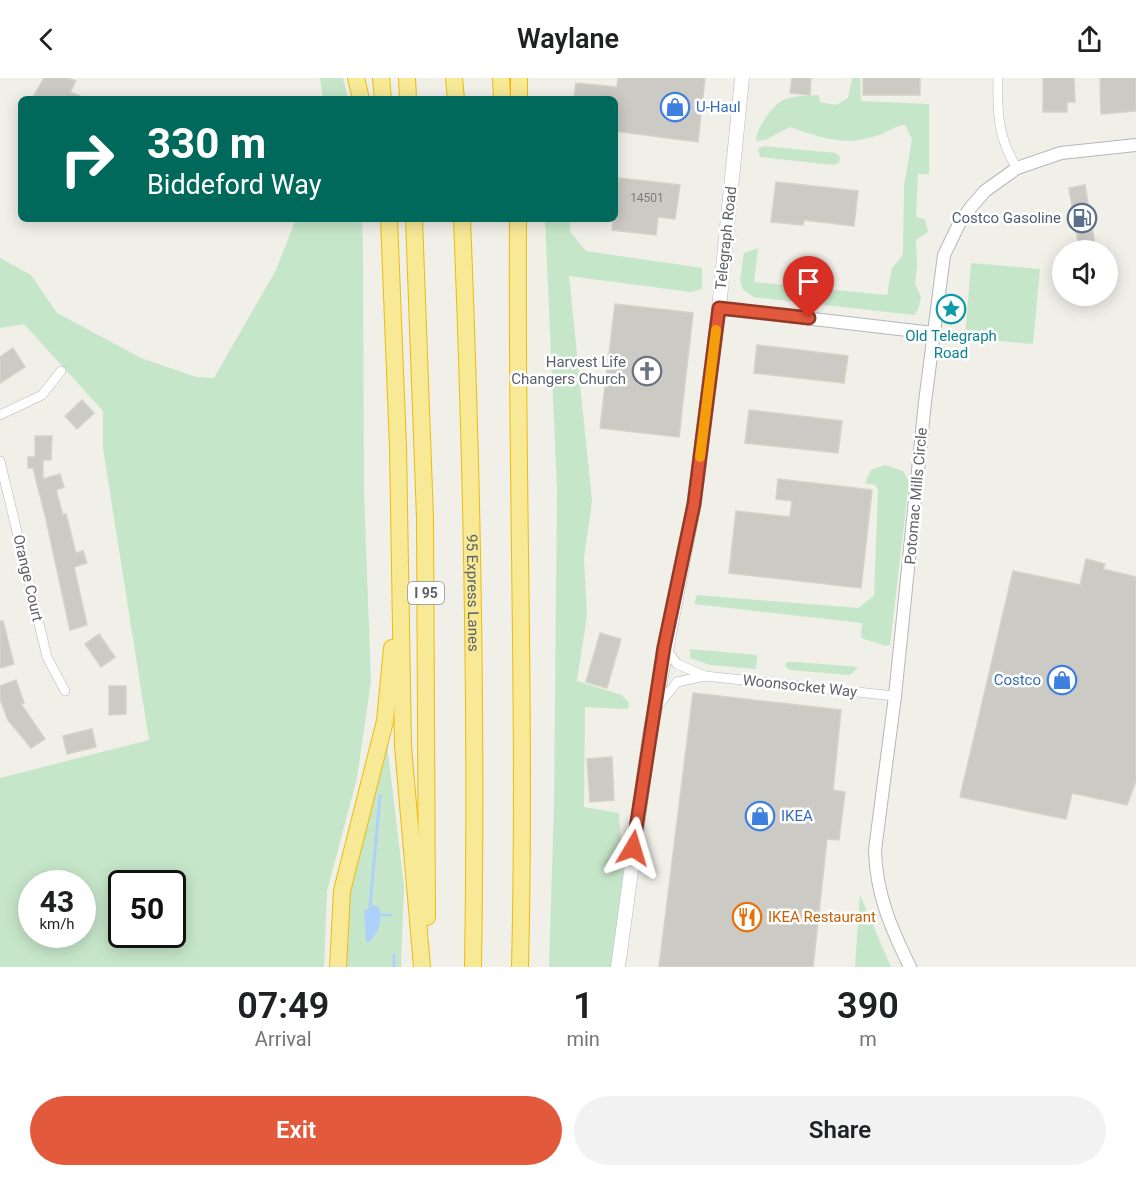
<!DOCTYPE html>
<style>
:root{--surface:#fff;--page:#f2f2f2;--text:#202124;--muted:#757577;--accent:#e2593c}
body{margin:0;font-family:Roboto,sans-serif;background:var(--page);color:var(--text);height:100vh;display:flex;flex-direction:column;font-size:22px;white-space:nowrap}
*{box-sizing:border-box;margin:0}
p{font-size:20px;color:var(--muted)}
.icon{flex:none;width:33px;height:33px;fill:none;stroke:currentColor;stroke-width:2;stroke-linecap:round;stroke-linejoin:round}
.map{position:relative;height:889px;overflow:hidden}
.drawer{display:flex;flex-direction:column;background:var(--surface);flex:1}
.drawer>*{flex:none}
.hud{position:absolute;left:18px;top:18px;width:600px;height:126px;border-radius:9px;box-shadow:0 3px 15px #0003;background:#00695c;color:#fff;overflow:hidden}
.controls{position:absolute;left:1052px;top:162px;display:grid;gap:12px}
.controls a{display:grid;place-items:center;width:66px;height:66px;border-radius:50%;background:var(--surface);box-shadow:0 3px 15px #0003;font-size:30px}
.speed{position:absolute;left:18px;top:792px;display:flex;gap:12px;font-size:30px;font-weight:700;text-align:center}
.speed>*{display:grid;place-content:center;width:78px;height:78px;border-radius:50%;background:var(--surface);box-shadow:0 3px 15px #0003;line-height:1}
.speed small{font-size:15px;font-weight:400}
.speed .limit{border:3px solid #111;border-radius:9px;background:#fff;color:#111}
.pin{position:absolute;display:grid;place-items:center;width:51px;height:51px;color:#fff;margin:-62px -26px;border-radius:50% 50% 50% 0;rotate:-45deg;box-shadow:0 0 6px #0007}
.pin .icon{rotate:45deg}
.me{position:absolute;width:66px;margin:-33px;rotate:7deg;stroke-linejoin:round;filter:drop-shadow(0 0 4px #0008)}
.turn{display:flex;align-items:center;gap:21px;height:126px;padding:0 30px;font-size:27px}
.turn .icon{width:78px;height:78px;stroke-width:2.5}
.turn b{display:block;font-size:42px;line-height:51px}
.eta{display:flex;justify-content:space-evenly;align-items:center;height:102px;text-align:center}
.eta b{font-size:36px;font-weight:600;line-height:42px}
.cta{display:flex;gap:12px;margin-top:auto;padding:12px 30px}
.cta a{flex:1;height:69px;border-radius:36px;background:var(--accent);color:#fff;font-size:24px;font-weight:600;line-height:69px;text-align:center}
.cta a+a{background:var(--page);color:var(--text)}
header{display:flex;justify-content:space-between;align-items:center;height:78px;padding:0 30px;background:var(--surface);font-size:27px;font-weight:600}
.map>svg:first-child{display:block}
.green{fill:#c6e6c9;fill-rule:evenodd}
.water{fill:#add1fb}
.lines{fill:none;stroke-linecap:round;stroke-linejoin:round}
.stream{stroke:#add1fb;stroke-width:3}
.building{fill:#cccac4;stroke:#d5d2c6;stroke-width:1.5}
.minor-casing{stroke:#b5b7bb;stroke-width:10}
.tertiary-casing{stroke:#b5b7bb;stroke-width:14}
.secondary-casing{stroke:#b6b9be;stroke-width:15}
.motorway-casing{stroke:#edbc0b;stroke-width:18}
.minor{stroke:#fff;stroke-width:9}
.tertiary{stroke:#fff;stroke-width:12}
.secondary{stroke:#fff;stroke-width:14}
.motorway{stroke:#f8e997;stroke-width:16}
.route-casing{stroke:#933a27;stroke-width:15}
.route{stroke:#e2593c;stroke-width:10}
.slow{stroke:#f59e0b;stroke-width:10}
.labels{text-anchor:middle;stroke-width:5;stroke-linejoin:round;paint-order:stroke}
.number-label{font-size:12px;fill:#7a7c7e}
.shield{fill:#fff;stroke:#8f9195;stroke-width:1.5}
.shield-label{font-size:14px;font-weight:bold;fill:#5f6267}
.shop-label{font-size:15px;fill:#366cbe;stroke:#fff;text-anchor:start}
.service-label{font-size:15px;fill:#4e5e75;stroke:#fff;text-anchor:end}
.street-label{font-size:15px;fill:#5f6267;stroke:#fff}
.culture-label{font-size:15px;fill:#0d838f;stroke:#fff}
.worship-label{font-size:15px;fill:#5b616d;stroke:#fff;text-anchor:end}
.food-label{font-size:15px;fill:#c56008;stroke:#fff;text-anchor:start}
</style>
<header><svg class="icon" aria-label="back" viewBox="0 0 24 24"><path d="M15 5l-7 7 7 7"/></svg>Waylane<svg class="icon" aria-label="share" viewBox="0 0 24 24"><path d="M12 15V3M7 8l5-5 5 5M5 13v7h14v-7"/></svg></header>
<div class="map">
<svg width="1136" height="889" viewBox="0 0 1136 889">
<rect width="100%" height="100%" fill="#f0efe8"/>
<g class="green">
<path d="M320,0H343L348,21H323Z"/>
<path d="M852,0H860L861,23L929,26V96H918L916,139L925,141L928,154L916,162L917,188L915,206L921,219L918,232L914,237L754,219L743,212L740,202L744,175L758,170L754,204L887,217L892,190L903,177L904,108L912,61L905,47C895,48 888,54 879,57C846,69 821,60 790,49L765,62L756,63C757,53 760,50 765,41C782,16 790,19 819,17L820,24L836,27L848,20Z"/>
<path d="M763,68L836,75L840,79L839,85L833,87L760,79L758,71Z"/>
<path d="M296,141H362L363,167L364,415L371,603L357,700L327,813L324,889H0V700L149,662L103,370V333L24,246L0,250V180L31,197L57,235L141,280L196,299L214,300L276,192ZM32,806H82V856H32ZM122,806H172V856H122Z"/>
<path d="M545,141H570V154L586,173L702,190V211L691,214L569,198L592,423L584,480L587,537L577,603L622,617L629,625L628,631L585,629L584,729L619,735L623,800L612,889H549L554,726L557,411Z"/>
<path d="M971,185L1040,191L1033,266L965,260Z"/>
<path d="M885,387L903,393L909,404L890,567L886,568L861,560L862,545L694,526L697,517L858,530L874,518L878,411L875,407L865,405L871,392Z"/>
<path d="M690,571L757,577L756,591L710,587L690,580Z"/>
<path d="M787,584H796L858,589L850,597L790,592L785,588Z"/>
<path d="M387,666L404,808L401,889H346L350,802Z"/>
<path d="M860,817L891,889H855Z"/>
</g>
<path class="water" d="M374,827L379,829C383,841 378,857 369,864H366L364,833Z"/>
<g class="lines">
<g class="stream">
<path d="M370,828L380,718"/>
<path d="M381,837H391"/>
<path d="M394,877V889"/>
</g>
</g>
<g class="building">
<path d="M44,0H68L76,3L70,14L87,21H32Z"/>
<path d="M618,0H705L698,64L615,53V21L574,20L576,5L617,9Z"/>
<path d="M792,0H811L810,17L790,15Z"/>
<rect x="863" y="0" width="57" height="17"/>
<path d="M1043,0H1074L1075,24H1067V34H1043Z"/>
<path d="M1100,0H1136V33L1101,36Z"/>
<path d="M619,100L680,107L675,141L658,139L656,157L612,152Z"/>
<path d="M776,104L858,113L854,148L804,142L803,147L771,144Z"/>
<path d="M1085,107L1095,167L1079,170L1069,110Z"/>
<path d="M615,226L693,235L679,359L600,350Z"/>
<path d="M757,267L848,278L844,305L754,295Z"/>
<path d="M13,270L25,289L0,305V279Z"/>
<path d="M82,322L94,335L77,351L65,338Z"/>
<path d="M749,332L842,343L838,375L745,365Z"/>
<path d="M35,358H52L51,382H43V401L60,396L64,409L56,412L63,437L66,436L76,475L83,473L87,485L74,489L87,547L70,552L46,441L33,390H28V379H35Z"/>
<path d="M778,401L872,412L861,510L729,495L736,433L790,439L792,423L776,421Z"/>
<path d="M1086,481L1105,486L1103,491L1136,499V703L1127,727L1072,715L1066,741L960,719L1013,493L1080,507Z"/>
<path d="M0,543H3L14,586L0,590Z"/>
<path d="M600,555L621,561L607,610L586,604Z"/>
<path d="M99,556L115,579L101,589L85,566Z"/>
<path d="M16,602L24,625L21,626L45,661L31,670L8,642L0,621V608Z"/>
<path d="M109,608H126V636L109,637Z"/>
<path d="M693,615L841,632L833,712L845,714L839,762L827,761L813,889H659Z"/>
<path d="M92,651L96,669L67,676L63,658Z"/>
<path d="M612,679L614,722L590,724L587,681Z"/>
</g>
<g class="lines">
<g class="minor-casing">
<g id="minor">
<path d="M998,0C997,34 998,61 1017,90"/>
<path d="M0,337L42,317L61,293"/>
<path d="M0,383L47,579L65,613"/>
<path d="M665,569L677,586L705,598"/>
<path d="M658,628L677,604L705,598L895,618"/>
</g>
</g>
<g class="tertiary-casing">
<g id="tertiary">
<path d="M719,230L933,255"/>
<path d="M910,889C891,850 876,816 875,772L895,618L925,324L944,177L959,146L971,129L985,113L1017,90L1061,75L1136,67"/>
</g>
</g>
<g class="secondary-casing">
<path id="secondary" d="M618,889L649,661L694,426L719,230L742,0"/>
</g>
<g class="motorway-casing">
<g id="motorway">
<path d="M356,0L361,21"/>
<path d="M381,0L383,21"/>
<path d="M407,0L408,21"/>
<path d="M454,0L456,21"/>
<path d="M501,0L502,21"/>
<path d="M519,21V0"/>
<path d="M389,141L398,369L403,668L422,889"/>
<path d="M414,141L425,440L427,839"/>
<path id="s1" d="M462,141C472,390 477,640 473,889"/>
<path d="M518,141C516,390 526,640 520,889"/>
<path d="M338,889L342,813L385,643L392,570"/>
</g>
</g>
<use href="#minor" class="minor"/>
<use href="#tertiary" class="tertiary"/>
<use href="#secondary" class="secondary"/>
<use href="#motorway" class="motorway"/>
</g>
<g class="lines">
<g class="route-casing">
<path id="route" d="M633,770L664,569L694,426L719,230L809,240"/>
</g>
<use href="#route" class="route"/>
<path class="slow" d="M700,379L716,252"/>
</g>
<defs>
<g id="shop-ring" transform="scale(1.5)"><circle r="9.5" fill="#fff" stroke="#3f7fe0" stroke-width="1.5"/><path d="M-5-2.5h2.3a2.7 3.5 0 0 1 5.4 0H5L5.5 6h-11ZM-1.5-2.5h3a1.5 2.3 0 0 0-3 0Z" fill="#3f7fe0"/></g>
<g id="fuel-ring" transform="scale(1.5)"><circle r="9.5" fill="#fff" stroke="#5c6f8a" stroke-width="1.5"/><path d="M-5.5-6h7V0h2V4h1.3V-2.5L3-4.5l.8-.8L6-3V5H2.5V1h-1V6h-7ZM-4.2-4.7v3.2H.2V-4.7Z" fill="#5c6f8a"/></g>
<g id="sight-ring" transform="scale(1.5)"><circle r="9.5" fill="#fff" stroke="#0f9aa8" stroke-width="1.5"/><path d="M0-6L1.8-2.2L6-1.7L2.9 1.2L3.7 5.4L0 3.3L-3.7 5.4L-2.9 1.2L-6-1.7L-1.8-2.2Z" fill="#0f9aa8"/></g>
<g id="church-ring" transform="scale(1.5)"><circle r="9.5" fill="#fff" stroke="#6b7280" stroke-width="1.5"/><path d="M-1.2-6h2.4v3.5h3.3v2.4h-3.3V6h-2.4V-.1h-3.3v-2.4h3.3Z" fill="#6b7280"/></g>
<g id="restaurant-ring" transform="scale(1.5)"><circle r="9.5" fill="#fff" stroke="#e8710a" stroke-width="1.5"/><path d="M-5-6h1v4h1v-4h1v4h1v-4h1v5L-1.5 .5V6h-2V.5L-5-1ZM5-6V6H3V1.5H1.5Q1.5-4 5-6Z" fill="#e8710a"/></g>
</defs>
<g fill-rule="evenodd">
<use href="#shop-ring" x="675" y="29"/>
<use href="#fuel-ring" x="1082" y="140"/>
<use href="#sight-ring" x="951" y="231"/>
<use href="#church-ring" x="647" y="293"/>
<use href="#shop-ring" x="1062" y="602"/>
<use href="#shop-ring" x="760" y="738"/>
<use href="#restaurant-ring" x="747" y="839"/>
</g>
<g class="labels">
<g class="number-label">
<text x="647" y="124">14501</text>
</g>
<rect class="shield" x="408" y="504" width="36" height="22" rx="4.5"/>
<g class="shield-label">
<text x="426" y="520">I 95</text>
</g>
<g class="shop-label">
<text x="696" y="34">U-Haul</text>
<text x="1041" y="607" text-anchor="end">Costco</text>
<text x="781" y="743">IKEA</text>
</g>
<g class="service-label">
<text x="1061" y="145">Costco Gasoline</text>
</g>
<g class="street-label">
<text transform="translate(726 160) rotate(-84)" y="5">Telegraph Road</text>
<text transform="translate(916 418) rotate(-85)" y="5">Potomac Mills Circle</text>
<text transform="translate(28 500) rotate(77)" y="5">Orange Court</text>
<text dy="5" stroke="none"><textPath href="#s1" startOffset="374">95 Express Lanes</textPath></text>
<text transform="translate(800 608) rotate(6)" y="5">Woonsocket Way</text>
</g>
<g class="culture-label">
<text x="951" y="263">Old Telegraph<tspan x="951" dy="17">Road</tspan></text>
</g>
<g class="worship-label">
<text x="626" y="289">Harvest Life<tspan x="626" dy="17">Changers Church</tspan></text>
</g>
<g class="food-label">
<text x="768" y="844">IKEA Restaurant</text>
</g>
</g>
</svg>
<div class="controls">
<a><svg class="icon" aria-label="sound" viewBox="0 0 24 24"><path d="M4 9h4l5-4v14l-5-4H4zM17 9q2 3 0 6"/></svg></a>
</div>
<div class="speed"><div>43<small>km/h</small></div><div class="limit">50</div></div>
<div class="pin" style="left:809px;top:240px;background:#d93025"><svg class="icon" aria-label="arrive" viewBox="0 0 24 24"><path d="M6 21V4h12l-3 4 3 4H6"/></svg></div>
<svg class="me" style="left:633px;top:770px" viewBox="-20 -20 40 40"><path d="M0-17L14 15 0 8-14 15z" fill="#e2593c" stroke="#fff" stroke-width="4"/></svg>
<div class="hud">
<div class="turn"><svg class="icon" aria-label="right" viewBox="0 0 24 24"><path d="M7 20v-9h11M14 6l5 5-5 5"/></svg><div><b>330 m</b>Biddeford Way</div></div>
</div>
</div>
<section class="drawer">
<div class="eta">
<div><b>07:49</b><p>Arrival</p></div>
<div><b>1</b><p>min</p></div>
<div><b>390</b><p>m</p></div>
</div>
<div class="cta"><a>Exit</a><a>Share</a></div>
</section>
